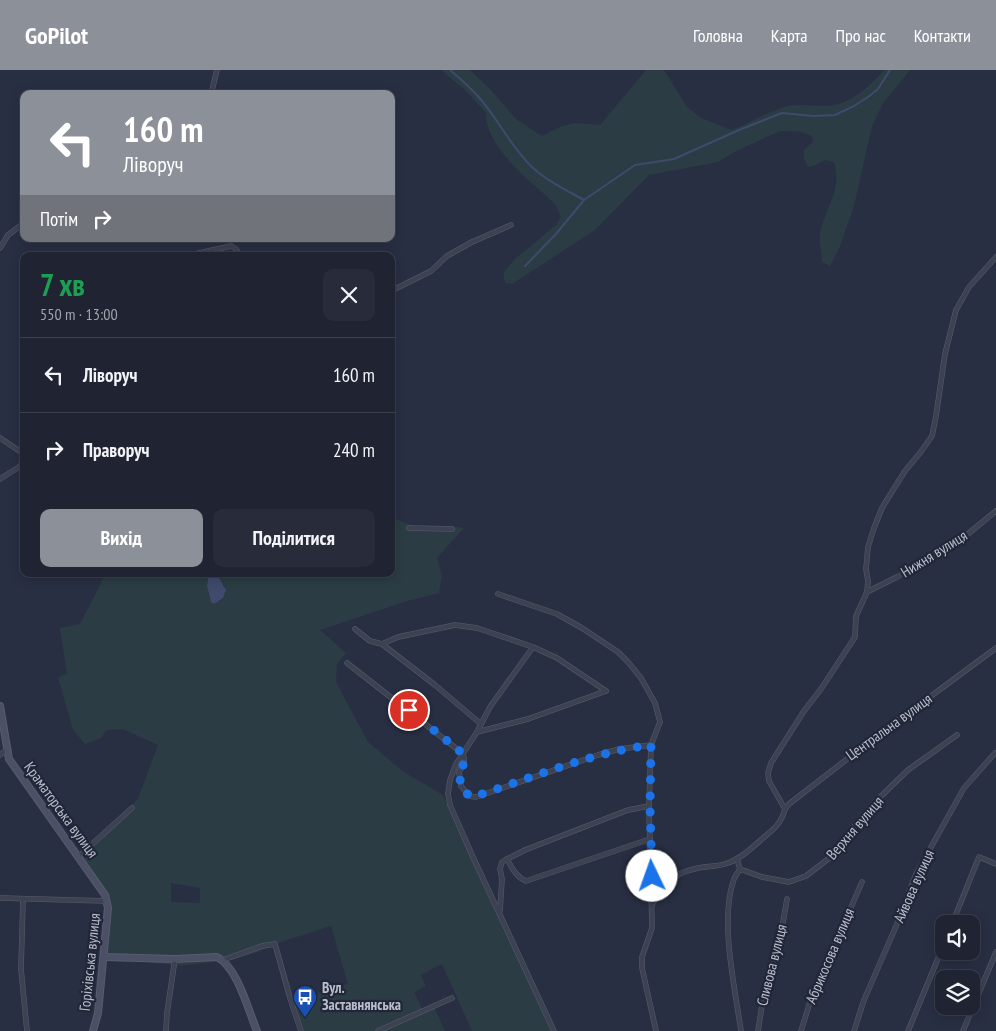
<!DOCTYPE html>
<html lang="uk">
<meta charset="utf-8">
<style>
:root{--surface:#1f2332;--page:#272b3a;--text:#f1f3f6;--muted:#a1a4ac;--line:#3c404d;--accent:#8c9099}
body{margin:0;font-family:"PT Sans Narrow",sans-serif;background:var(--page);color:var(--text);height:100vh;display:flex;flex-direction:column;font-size:19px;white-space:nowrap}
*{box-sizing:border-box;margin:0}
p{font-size:16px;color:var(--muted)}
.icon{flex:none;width:28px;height:28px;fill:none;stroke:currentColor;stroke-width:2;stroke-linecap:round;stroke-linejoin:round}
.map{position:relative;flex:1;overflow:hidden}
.drawer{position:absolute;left:20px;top:182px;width:375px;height:325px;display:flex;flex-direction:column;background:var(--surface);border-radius:10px;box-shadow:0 2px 12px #0003,0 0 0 1px var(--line)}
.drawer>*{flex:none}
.top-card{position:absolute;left:20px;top:20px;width:375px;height:152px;border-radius:10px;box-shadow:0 2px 12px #0003,0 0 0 1px var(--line);background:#8c9099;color:#fff;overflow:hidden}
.buttons{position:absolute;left:935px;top:845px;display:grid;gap:10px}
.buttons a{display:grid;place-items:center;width:45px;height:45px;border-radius:10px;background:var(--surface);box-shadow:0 2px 12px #0003,0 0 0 1px var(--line);font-size:25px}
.pin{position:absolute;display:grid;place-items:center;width:42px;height:42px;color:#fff;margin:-21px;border:2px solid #fff;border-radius:50%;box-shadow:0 1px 5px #0007}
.me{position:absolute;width:55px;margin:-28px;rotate:357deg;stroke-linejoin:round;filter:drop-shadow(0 0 4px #0008)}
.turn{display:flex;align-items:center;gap:18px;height:105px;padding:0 20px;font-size:22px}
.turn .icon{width:65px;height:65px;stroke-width:2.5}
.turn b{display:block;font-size:35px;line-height:42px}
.then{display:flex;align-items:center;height:48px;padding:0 20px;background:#0003;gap:10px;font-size:19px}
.round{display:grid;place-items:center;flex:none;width:52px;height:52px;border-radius:10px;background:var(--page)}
.headline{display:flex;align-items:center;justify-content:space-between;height:85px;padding:0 20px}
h1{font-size:30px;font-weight:700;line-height:38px;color:#1e9e55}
.button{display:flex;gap:10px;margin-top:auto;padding:10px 20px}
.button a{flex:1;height:58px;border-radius:10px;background:var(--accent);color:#fff;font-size:20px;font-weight:700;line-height:58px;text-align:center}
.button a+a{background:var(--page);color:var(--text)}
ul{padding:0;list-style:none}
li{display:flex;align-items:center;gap:15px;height:75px;padding:0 20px;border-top:1px solid var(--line)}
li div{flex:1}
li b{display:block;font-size:19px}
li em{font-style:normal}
header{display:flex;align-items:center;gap:30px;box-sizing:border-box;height:70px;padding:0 25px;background:var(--accent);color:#fff}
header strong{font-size:24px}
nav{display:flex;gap:28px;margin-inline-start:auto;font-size:18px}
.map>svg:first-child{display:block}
.green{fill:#2b3c44;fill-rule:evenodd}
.water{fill:#3f4a6c}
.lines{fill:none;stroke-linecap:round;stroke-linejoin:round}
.stream{stroke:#3f4a6c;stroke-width:2}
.street-casing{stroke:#585d6d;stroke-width:5.5}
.secondary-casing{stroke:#585d6d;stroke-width:8}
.street{stroke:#3d4253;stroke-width:4.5}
.secondary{stroke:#4b5066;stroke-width:6}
.route{stroke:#1a73e8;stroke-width:9;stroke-dasharray:0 16.2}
.labels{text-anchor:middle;stroke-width:4.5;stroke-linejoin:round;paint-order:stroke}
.street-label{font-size:15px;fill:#babecc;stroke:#212738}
.poi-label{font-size:15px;font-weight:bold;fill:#babecc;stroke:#212738;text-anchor:start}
</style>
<header>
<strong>GoPilot</strong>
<nav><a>Головна</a><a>Карта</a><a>Про нас</a><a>Контакти</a></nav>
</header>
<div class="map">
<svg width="996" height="961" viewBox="0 0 996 961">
<rect width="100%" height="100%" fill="#292f43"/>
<g class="green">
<path d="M441,0H470L490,19L516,49L542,66L560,57L574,53L600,55L646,0H664L687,37L701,48L732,60C748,53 764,44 781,38C800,31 822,39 839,34C856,29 873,13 884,0H910L883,33L872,56L854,136L840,176L830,196L822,192C822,184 819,173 820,165C824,139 843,121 834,92L825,90L815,95L808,97L804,88V80L813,72L812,66L798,61H780L736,81L718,92L649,105L595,160L512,214L506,213L504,209V202L515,189L556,155L561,147C556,131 546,126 534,115C515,99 485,69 486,43L467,22Z"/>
<path d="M391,447L413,456H449L464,458L437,488L442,505L439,523L407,531L320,560L346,583L337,594L336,612L368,672L402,701L443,725L552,961H472L442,894L421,905L426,916L414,922L422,939L433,935L445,961H301L292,930L348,914L331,856L284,871L253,884L230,890L180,896L104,887L107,837L104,825L78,786L138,729L158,675L123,659L107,660L101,668L85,674L73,660L58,607L67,604L60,558L80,554L102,511L104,504H209L208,505C208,514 206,528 214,534L225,517L217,504H391ZM171,813L200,818V833L171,832Z"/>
</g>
<path class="water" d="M209,504H217L226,520L223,528L214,534L211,532L207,516Z"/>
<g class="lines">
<g class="stream">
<path d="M450,0C462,10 473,20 483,32C500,53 512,78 532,97C547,111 566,120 584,130"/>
<path d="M525,196L556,164L584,130L635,95L674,89L739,60L782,43L813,46L835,45L854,36L868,27L878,19L890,0"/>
</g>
<g class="street-casing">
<g id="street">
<path d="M211,24L217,0"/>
<path d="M0,178L8,165L24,153"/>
<path d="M186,186L231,176L236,179L240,186"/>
<path d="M391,221L431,201L447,186L472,172L511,155"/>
<path d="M0,368L24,384"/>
<path d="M0,409L19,397L24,392"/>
<path d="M409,458L452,459"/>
<path d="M867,522L897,507L963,468L996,441"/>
<path d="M498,524L557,544L582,558L618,582L628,592L641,608L655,633L660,652L651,675L649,736L652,858L642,887V898L656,961"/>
<path d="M355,559L370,571L382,574L398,567L455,555L477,558L533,577L557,588L606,621"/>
<path d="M382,574L435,615L481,654"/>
<path d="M347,593L462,683C467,691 463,695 459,702L461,716L469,726L476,727L598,685L619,679L651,675"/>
<path d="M477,662L490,637L533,577"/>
<path d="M0,685L7,679"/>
<path d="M785,739L789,734L873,669L996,578"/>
<path d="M79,786L132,738"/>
<path d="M507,789C512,798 516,807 526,811L650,769"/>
<path d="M737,789L740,799C738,803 734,807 733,812C720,853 735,918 741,961"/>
<path d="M740,799L762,807L789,812L806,806L832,786L857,753L875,732L908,700L957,665"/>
<path d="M0,828L107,831"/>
<path d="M23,829L21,899L27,961"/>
<path d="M652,835C661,815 672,804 694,799C705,796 717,797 728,793C741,788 752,778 762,769C774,759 781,754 785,739L769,711L768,703L771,693L804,641L821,619L855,567L856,546L867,522L868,511L866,499L868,477L874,458L882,438L893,420L905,401L920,383L932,366L936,346L945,284L956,240L969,217L996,187"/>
<path d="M500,841L502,809L500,799L502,792L507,789L525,780L628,740L649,736"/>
<path d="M952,854L979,787L996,794"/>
<path d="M223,890L262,876L275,874L290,928L301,961"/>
<path d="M166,961L167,943L175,889"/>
<path d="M378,961L452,928"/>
<path d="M554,961L472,785L450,735L448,724L450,710L456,694L477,662L528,649L606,621"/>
<path d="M758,961L764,923L780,870L787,829"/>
<path d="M801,961L810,932L862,812"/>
<path d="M854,961L864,930L897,854L916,804L964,718L995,683"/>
<path d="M908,961L944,874"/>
<path d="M963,961L996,882"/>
</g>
</g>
<g class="secondary-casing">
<g id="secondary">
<path d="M0,636L9,689L105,825L108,838L98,943L93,961"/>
<path d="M104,887L175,889L217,887C238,898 248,940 257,961"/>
</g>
</g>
<use href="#street" class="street"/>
<use href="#secondary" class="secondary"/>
</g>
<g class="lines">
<path class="route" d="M409,640L462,683C467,691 463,695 459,702L461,716L469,726H476C534,707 590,683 651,675L650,736L652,806"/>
</g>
<defs>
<g id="bus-pin" transform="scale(1.25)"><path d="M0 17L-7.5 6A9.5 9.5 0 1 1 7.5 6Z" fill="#1a4fb4" stroke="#212738"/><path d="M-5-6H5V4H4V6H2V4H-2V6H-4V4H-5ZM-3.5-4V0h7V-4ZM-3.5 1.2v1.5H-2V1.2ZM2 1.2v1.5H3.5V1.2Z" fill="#fff"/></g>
</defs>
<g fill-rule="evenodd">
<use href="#bus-pin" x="305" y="927"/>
</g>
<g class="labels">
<g class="street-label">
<text transform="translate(934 484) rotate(-32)" y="5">Нижня вулиця</text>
<text transform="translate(889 657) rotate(-36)" y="5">Центральна вулиця</text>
<text transform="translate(61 740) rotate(54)" y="5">Краматорська вулиця</text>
<text transform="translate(855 758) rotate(-49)" y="5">Верхня вулиця</text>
<text transform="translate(914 816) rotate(-66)" y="5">Айвова вулиця</text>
<text transform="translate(830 886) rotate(-67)" y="5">Абрикосова вулиця</text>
<text transform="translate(90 892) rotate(-84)" y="5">Горіхівська вулиця</text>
<text transform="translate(772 895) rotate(-76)" y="5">Сливова вулиця</text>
</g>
<g class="poi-label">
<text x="322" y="923">Вул.<tspan x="322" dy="17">Заставнянська</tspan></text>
</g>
</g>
</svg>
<div class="buttons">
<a><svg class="icon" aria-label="sound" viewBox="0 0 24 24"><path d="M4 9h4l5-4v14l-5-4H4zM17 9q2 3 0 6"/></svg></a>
<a><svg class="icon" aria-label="layers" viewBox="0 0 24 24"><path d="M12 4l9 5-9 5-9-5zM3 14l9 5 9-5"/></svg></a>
</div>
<div class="pin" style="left:409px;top:640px;background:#d93025"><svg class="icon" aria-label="arrive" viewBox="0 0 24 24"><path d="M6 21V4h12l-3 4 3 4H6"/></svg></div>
<svg class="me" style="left:652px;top:806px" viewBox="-20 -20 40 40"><circle r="19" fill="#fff"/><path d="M0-13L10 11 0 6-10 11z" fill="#1a73e8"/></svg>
<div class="top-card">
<div class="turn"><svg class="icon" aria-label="left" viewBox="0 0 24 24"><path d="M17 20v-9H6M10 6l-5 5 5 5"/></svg><div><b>160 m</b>Ліворуч</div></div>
<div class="then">Потім<svg class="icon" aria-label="right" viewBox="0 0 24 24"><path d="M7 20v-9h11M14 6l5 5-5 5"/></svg></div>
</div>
<section class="drawer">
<div class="headline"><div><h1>7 хв</h1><p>550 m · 13:00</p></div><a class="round"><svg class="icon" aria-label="close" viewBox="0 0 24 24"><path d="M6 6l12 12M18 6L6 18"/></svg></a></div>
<ul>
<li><svg class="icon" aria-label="left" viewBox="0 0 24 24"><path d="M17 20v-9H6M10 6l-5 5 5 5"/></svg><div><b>Ліворуч</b></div><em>160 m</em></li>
<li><svg class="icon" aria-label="right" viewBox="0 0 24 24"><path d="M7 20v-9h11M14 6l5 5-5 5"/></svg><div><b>Праворуч</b></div><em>240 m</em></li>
</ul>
<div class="button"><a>Вихід</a><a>Поділитися</a></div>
</section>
</div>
